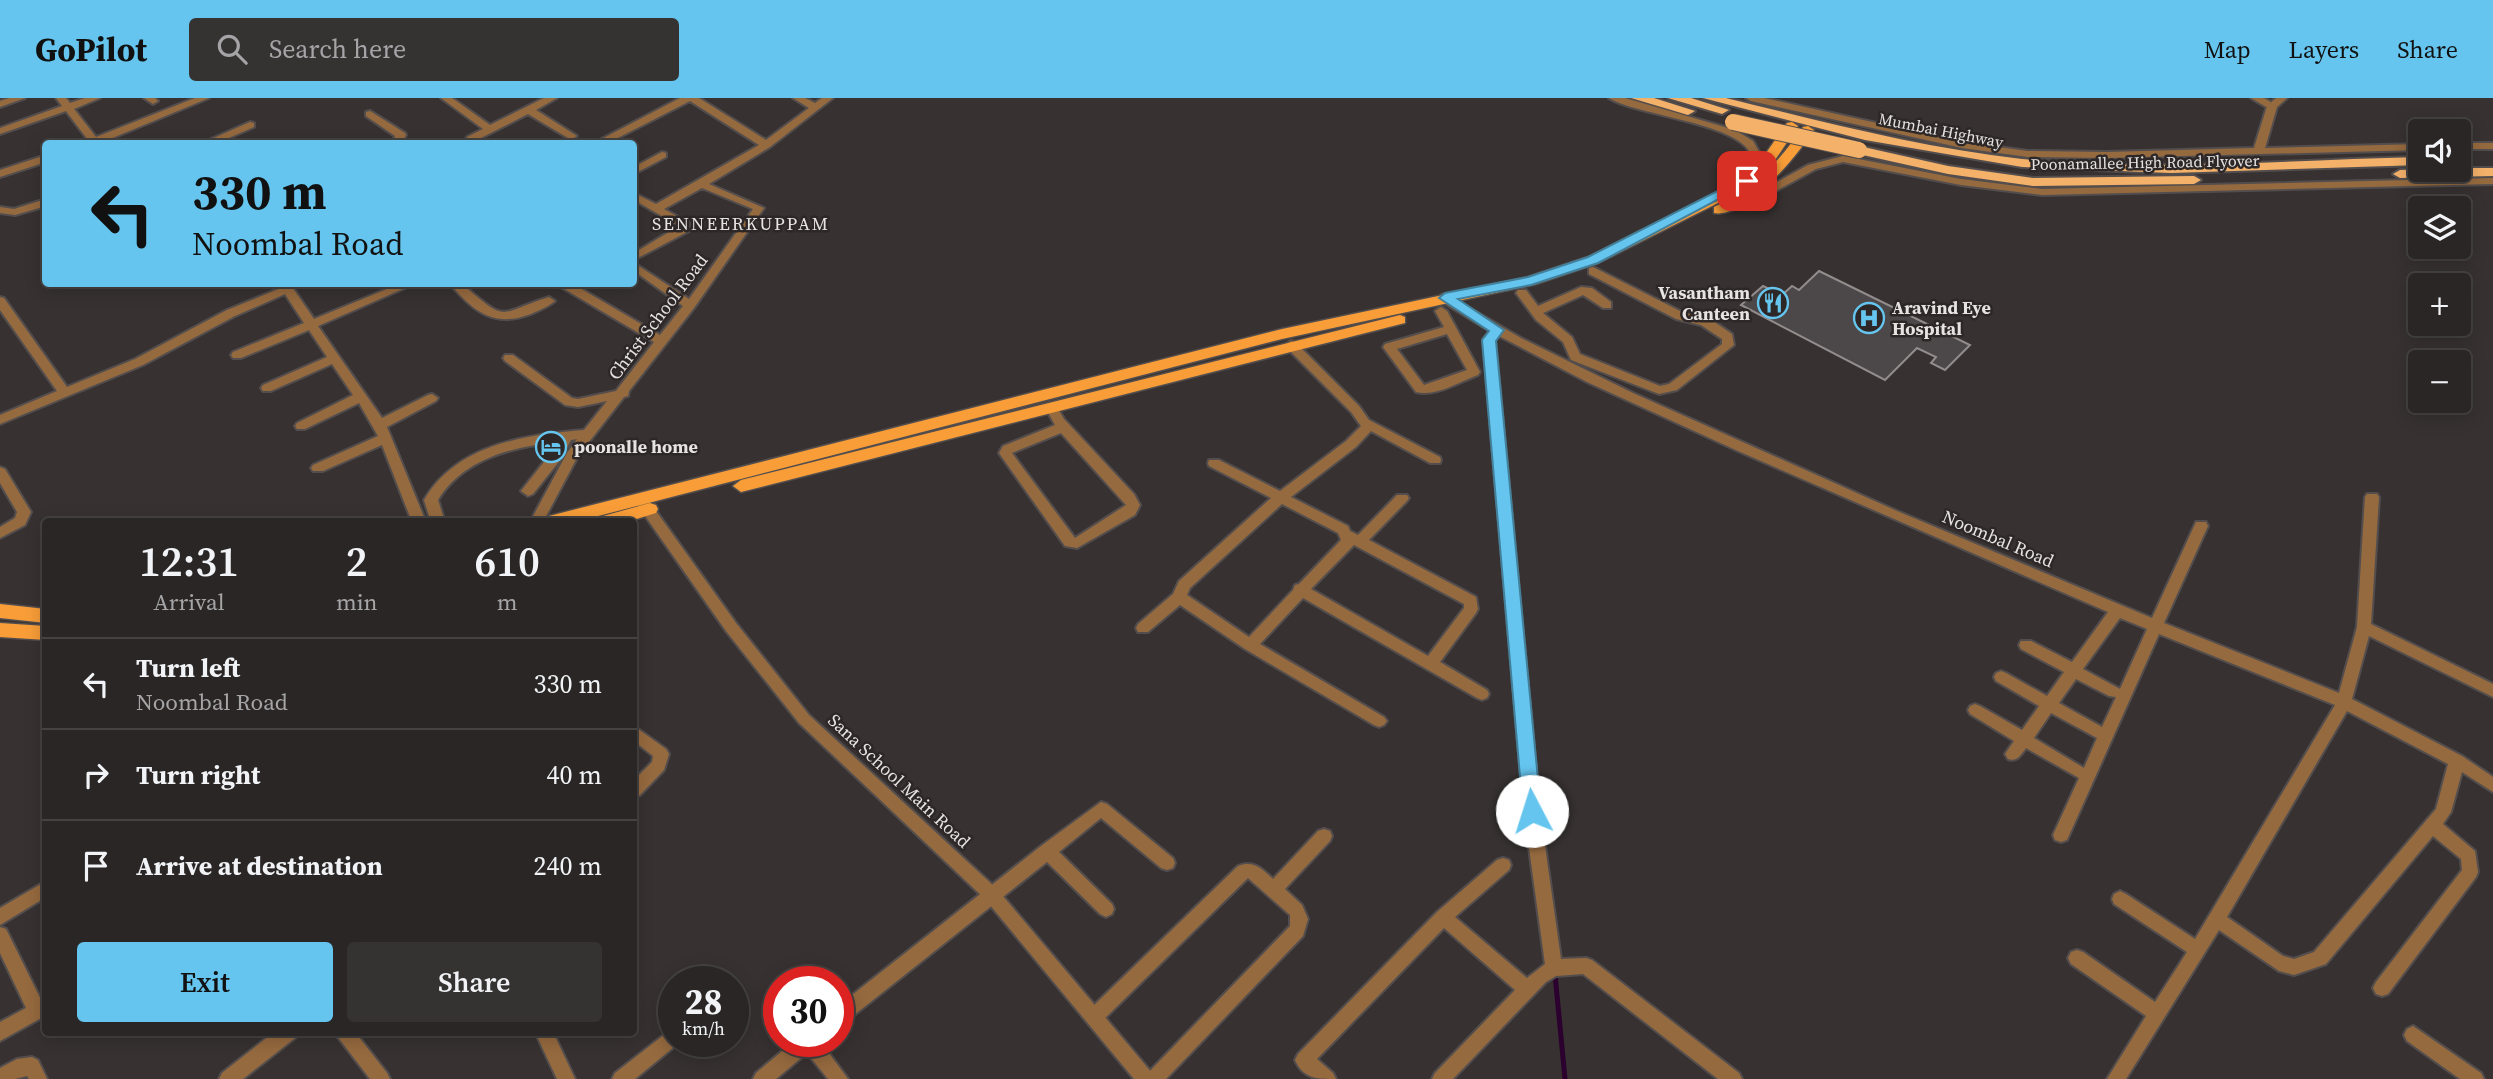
<!DOCTYPE html>
<meta charset="utf-8">
<style>
:root{--surface:#292625;--page:#353232;--text:#f1f3f6;--muted:#a5a5a7;--line:#454342;--accent:#65c5ee}
body{margin:0;font-family:"Source Serif 4",serif;background:var(--page);color:var(--text);height:100vh;display:flex;flex-direction:column;font-size:26px;white-space:nowrap}
*{box-sizing:border-box;margin:0}
p{font-size:23px;color:var(--muted)}
.icon{flex:none;width:38px;height:38px;fill:none;stroke:currentColor;stroke-width:2;stroke-linecap:round;stroke-linejoin:round}
.map{position:relative;flex:1;overflow:hidden}
.details{position:absolute;left:42px;top:420px;width:595px;height:518px;display:flex;flex-direction:column;background:var(--surface);border-radius:7px;box-shadow:0 4px 18px #0003,0 0 0 2px var(--line)}
.details>*{flex:none}
.guide{position:absolute;left:42px;top:42px;width:595px;height:147px;border-radius:7px;box-shadow:0 4px 18px #0003,0 0 0 2px var(--line);background:#65c5ee;color:#111;overflow:hidden}
.controls{position:absolute;left:2408px;top:21px;display:grid;gap:14px}
.controls a{display:grid;place-items:center;width:63px;height:63px;border-radius:7px;background:var(--surface);box-shadow:0 4px 18px #0003,0 0 0 2px var(--line);font-size:35px}
.speed{position:absolute;left:658px;top:868px;display:flex;gap:14px;font-size:35px;font-weight:700;text-align:center}
.speed>*{display:grid;place-content:center;width:91px;height:91px;border-radius:50%;background:var(--surface);box-shadow:0 4px 18px #0003,0 0 0 2px var(--line);line-height:1}
.speed small{font-size:18px;font-weight:400}
.speed .limit{border:10px solid #d22;background:#fff;color:#111}
.pin{position:absolute;display:grid;place-items:center;width:60px;height:60px;color:#fff;margin:-30px;border-radius:14px;box-shadow:0 4px 10px #0006}
.me{position:absolute;width:77px;margin:-38px;rotate:355deg;stroke-linejoin:round;filter:drop-shadow(0 0 5px #0008)}
.turn{display:flex;align-items:center;gap:24px;height:147px;padding:0 35px;font-size:32px}
.turn .icon{width:91px;height:91px;stroke-width:2.5}
.turn b{display:block;font-size:49px;line-height:60px}
.eta{display:flex;justify-content:space-evenly;align-items:center;height:119px;text-align:center}
.eta b{font-size:42px;font-weight:600;line-height:49px}
.primary-button{display:flex;gap:14px;margin-top:auto;padding:14px 35px}
.primary-button a{flex:1;height:80px;border-radius:7px;background:var(--accent);color:#111;font-size:28px;font-weight:600;line-height:80px;text-align:center}
.primary-button a+a{background:var(--page);color:var(--text)}
ul{padding:0;list-style:none}
li{display:flex;align-items:center;gap:21px;height:91px;padding:0 35px;border-top:2px solid var(--line)}
li div{flex:1}
li b{display:block;font-size:26px}
li em{font-style:normal}
header{display:flex;align-items:center;gap:42px;box-sizing:border-box;height:98px;padding:0 35px;background:var(--accent);color:#111}
header strong{font-size:33px}
nav{display:flex;gap:38px;margin-inline-start:auto;font-size:24px}
.search{width:490px;height:63px;background:var(--page);display:flex;align-items:center;gap:18px;box-sizing:border-box;padding:0 24px;border-radius:7px;color:var(--muted);font-size:26px}
.map>svg:first-child{display:block}
.lines{fill:none;stroke-linecap:round;stroke-linejoin:round}
.stream{stroke:#2c002e;stroke-width:5}
.building{fill:#4c4749;stroke:#928c8d;stroke-width:2}
.minor-casing{stroke:#534e4d;stroke-width:4}
.tertiary-casing{stroke:#534e4d;stroke-width:4}
.primary-casing{stroke:#534e4d;stroke-width:3}
.trunk-casing{stroke:#534e4d;stroke-width:4}
.minor{fill:#966a3f;fill-rule:evenodd}
.tertiary{fill:#966a3f;fill-rule:evenodd}
.primary{fill:#f89d38;fill-rule:evenodd}
.trunk{fill:#f4b16a;fill-rule:evenodd}
.trunk-bridge-casing{stroke:#534e4d;stroke-width:18;stroke-linecap:butt}
.trunk-bridge{stroke:#f4b16a;stroke-width:16}
.route{fill:#65c5ee;stroke:#42809b;stroke-width:2}
.labels{text-anchor:middle;stroke-width:5;stroke-linejoin:round;paint-order:stroke}
.far-street-label{font-size:16px;fill:#e6e3e2;stroke:#2d2827}
.far-quarter-label{font-size:18px;letter-spacing:2px;fill:#e6e3e2;stroke:#2d2827}
.poi-label{font-size:18px;font-weight:bold;fill:#e6e3e2;stroke:#2d2827;text-anchor:start}
.street-label{font-size:18px;fill:#e6e3e2;stroke:#2d2827}
</style>
<header>
<strong>GoPilot</strong>
<div class="search"><svg class="icon" aria-label="search" viewBox="0 0 24 24"><circle cx="10" cy="10" r="6"/><path d="M15 15l6 6"/></svg>Search here</div>
<nav><a>Map</a><a>Layers</a><a>Share</a></nav>
</header>
<div class="map">
<svg width="2493" height="981" viewBox="0 0 2493 981">
<rect width="100%" height="100%" fill="#373231"/>
<g class="lines">
<path class="stream" d="M1555,876L1565,981"/>
</g>
<path class="building" d="M1819,173L1970,247L1945,272L1931,265L1936,259L1917,250L1885,282L1741,207L1763,188L1782,197L1792,188L1799,192Z"/>
<g class="lines">
<g class="minor-casing">
<g id="minor">
<path d="M9,0H25L0,9V3Z"/>
<path d="M56,0H66L70,5L85,0H100L74,11L96,39L195,0H209L98,46H83L88,42L66,13L0,36V30L62,8Z"/>
<path d="M144,0H155L158,3L153,6Z"/>
<path d="M441,0H452L490,27L544,0H557L536,12L577,38L572,41L568,40L528,16L475,43L474,46H464L467,39L483,31Z"/>
<path d="M680,0H699L766,42L809,10L793,0H805L815,5L822,0H833L770,49L709,86L764,110L694,210L629,293L628,298L624,299L578,358L543,424H530L567,355L577,341L571,342L561,361L533,396L528,398L521,393L551,355L557,344C512,349 463,361 438,402L445,424H431L424,402C457,346 525,337 584,332L607,303L578,309L565,307L505,263L503,260L505,257H513L572,300L578,301L616,293L654,244L561,189L560,186H573L660,237L683,208L634,173V165L689,201L753,111L702,90L664,111L689,125V133L634,162V155L679,128L634,102V95L656,106L759,47L690,3L606,46H592Z"/>
<path d="M2251,0H2264L2277,8L2268,10Z"/>
<path d="M370,13L405,35L406,37L402,46H392L395,38L366,18V14Z"/>
<path d="M250,24L254,25V29L215,46H200Z"/>
<path d="M662,54L666,55V59L634,76V69Z"/>
<path d="M46,57V64L0,79V72Z"/>
<path d="M46,101V108L15,117L0,115V109L14,111Z"/>
<path d="M1593,169L1682,214L1710,221L1732,236L1734,247L1677,292L1659,296L1571,262L1563,244L1536,222L1516,195L1518,192H1526L1538,208L1581,189L1592,190L1611,204V210H1603L1583,197L1543,215L1572,239L1580,256L1660,288L1669,286L1722,246V241L1701,227L1676,221L1589,176V170Z"/>
<path d="M279,186H290L314,221L399,186H414L318,228L382,320L428,297L432,296L438,300L436,303L387,329L426,424H412L382,347L323,373H313L311,370L313,367L378,338L359,305L305,331H297L295,328L297,325L353,297L332,266L271,293H263L261,290L263,287L327,259L309,232L241,260H233L231,257L233,254L304,225L285,196L235,218L143,267L0,326V317L57,293L0,212V199L4,200L67,289L135,261L227,212L281,190Z"/>
<path d="M450,186H462C509,226 496,216 549,199L555,203C548,209 539,212 531,216C494,230 474,214 450,186Z"/>
<path d="M1445,196L1521,240L1633,295L1897,413L2152,520L2196,424H2206L2208,428L2164,525L2339,595L2357,529L2365,399L2367,396H2377L2379,399L2371,526L2493,586V599L2369,538L2352,601L2462,658L2493,679V694L2462,674L2451,714L2443,726L2475,753L2478,774L2476,779L2388,896L2382,898L2376,896L2373,890L2376,884L2462,772L2461,761L2433,738L2326,866L2294,877L2279,873L2219,832L2126,981H2107L2146,918L2071,866L2068,860L2071,854L2077,852L2083,854L2155,904L2187,854L2114,806L2112,801L2114,796L2120,793L2126,796L2195,841L2335,607L2159,536L2067,742L2061,744L2055,742L2053,737L2079,680L2026,650C2020,658 2017,664 2008,661L2005,656L2014,643L1970,616L1968,612L1970,608L1975,606L1980,608L2022,632L2039,608L1996,583L1994,579L1996,575L2001,573L2006,575L2047,598L2064,574L2021,551L2019,547L2021,543H2031L2072,564L2108,514L1738,353L1587,284L1499,238L1495,242L1540,713L1561,861L1586,860L1592,862L1739,975L1742,981H1718L1583,876L1556,878L1546,884L1453,981H1432L1435,975L1515,892L1444,830L1317,961L1333,975L1336,981C1318,981 1303,981 1295,962L1298,956L1437,814L1497,762L1503,760L1509,762L1511,767L1509,772L1455,819L1527,880L1545,866L1524,713L1483,241L1490,233L1441,203V197ZM2120,520L2147,531L2120,591L2083,571ZM2076,581L2109,598L2116,599L2102,629L2059,605ZM2347,613L2448,666L2436,711L2314,854L2294,861L2283,858L2227,819ZM2051,615L2097,640L2084,670L2034,640Z"/>
<path d="M1441,209L1447,213L1480,274L1478,277C1459,284 1436,299 1416,294L1383,249L1385,246L1444,229L1435,213ZM1447,236L1467,272L1424,287L1397,251Z"/>
<path d="M1291,243L1295,244L1359,308L1369,322L1440,359L1441,362L1440,365H1430L1371,333L1356,349L1291,399L1348,428L1350,433L1358,437L1397,397H1407L1409,400L1407,403L1369,442L1476,499L1478,511L1476,515L1440,564L1487,592L1489,596L1487,600L1482,602L1477,600L1303,500L1260,546L1384,619L1387,623L1384,627L1379,629L1374,627L1245,551L1180,507L1148,534H1138L1136,530L1138,526L1173,496L1179,483L1271,400L1209,368L1208,365L1209,362H1219L1280,393L1346,343L1361,328L1351,314L1287,250L1285,247ZM1282,406L1338,435L1341,442L1299,486L1295,487L1293,492L1249,539L1187,497L1190,490ZM1354,447L1464,506V510L1428,558L1311,491Z"/>
<path d="M1051,305L1055,306L1064,321L1134,396L1140,407L1135,417L1077,450L1065,448L999,355L1003,348L1055,327L1045,309ZM1061,335L1126,407L1075,440L1012,355Z"/>
<path d="M0,369L5,371L31,414L25,427L0,440V429L15,420L17,414L0,385Z"/>
<path d="M634,628L666,651L669,656L664,672L640,697L634,699V682L652,664L653,658L634,643Z"/>
<path d="M1101,704L1107,706L1173,760L1175,765L1173,770L1167,772L1161,770L1101,720L1059,754L1112,806L1114,811L1112,816L1106,819L1100,816L1047,764L844,925L838,927V908L1041,748Z"/>
<path d="M1324,731L1330,733L1332,738L1330,743L1285,791L1302,807L1308,821L1303,838L1166,981H1145L1148,975L1290,828V817L1248,780L1100,925L1094,928L1088,925L1085,919L1088,913L1238,768C1254,762 1262,771 1273,781L1318,733Z"/>
<path d="M46,783V799L0,827V810Z"/>
<path d="M0,829L6,831L46,912L43,919L0,943V924L26,910L0,855Z"/>
<path d="M2413,928L2481,975L2484,981H2460L2407,943L2404,937L2407,931Z"/>
<path d="M674,929V943L680,944L635,981H612L615,975Z"/>
<path d="M274,934H298L295,940L243,981H219L222,975Z"/>
<path d="M334,934H355L387,975L390,981H370Z"/>
<path d="M535,934H553L575,981H557Z"/>
<path d="M794,943H820L848,981H828L807,955L776,981H753L756,975Z"/>
<path d="M32,959L38,962L47,981H29L27,978L15,981H0V970L17,961Z"/>
</g>
</g>
<g class="tertiary-casing">
<g id="tertiary">
<path d="M1609,0H1625L1735,32L1753,43L1761,57L1760,69L1749,85H1741L1740,83C1745,75 1752,69 1751,59C1747,26 1634,17 1609,0Z"/>
<path d="M1746,0H1764L1962,44L2028,53L2107,54L2254,50L2267,8L2276,0H2287L2277,9L2265,50L2420,46V52L2107,60L2028,59L1962,50L1751,3Z"/>
<rect x="2459" y="45" width="34" height="6"/>
<path d="M1843,58L1961,81L2042,91L2493,80V86L2042,97L1961,87L1843,64L1816,71L1774,94L1741,107L1737,108L1732,105L1766,90L1808,67Z"/>
<path d="M641,397L646,399L736,525L809,617L997,791L1152,975L1155,981H1134L985,801L799,625L726,533L636,405L634,402L636,399Z"/>
</g>
</g>
<g class="primary-casing">
<g id="primary">
<path d="M1792,24L1798,28L1769,71L1740,94L1598,165L1536,186L1282,241L575,424H541L549,418L1282,231L1528,179L1588,159L1730,88L1759,65L1787,25Z"/>
<path d="M1808,28L1814,32C1798,56 1747,121 1714,115V109C1753,91 1779,64 1803,29Z"/>
<path d="M1400,217L1405,219V225L741,394L733,388L741,382Z"/>
<path d="M650,405L656,407L658,411L656,415L627,424H594L596,420Z"/>
<path d="M0,506L46,511V525L0,520Z"/>
<path d="M0,525L46,528V542L0,539Z"/>
</g>
</g>
<g class="trunk-casing">
<g id="trunk">
<path d="M1631,0H1654L1695,13L1688,17Z"/>
<path d="M1668,0H1691L1729,12L1722,16Z"/>
<path d="M1703,0H1726C1824,24 1922,50 2022,61C2154,74 2288,62 2420,59V67L2171,75L2022,69L1865,42Z"/>
<path d="M1859,48L1948,68L2033,80L2194,78L2201,82L2194,86L2033,88L1948,76L1854,55L1852,52Z"/>
<path d="M2459,70H2493V78L2400,80L2393,76L2400,72Z"/>
</g>
</g>
<use href="#minor" class="minor"/>
<use href="#tertiary" class="tertiary"/>
<use href="#primary" class="primary"/>
<use href="#trunk" class="trunk"/>
<g class="trunk-bridge-casing">
<path id="trunk-bridge" d="M1733,24L1859,52"/>
</g>
<use href="#trunk-bridge" class="trunk-bridge"/>
</g>
<path class="route" d="M1743,80L1753,83L1598,165L1531,187L1458,201L1504,232L1496,243L1541,713L1538,718H1525L1523,713L1482,242L1489,233L1439,200L1445,195L1528,179L1588,159Z"/>
<defs>
<g id="restaurant-ring" transform="scale(1.575)"><circle r="9.5" fill="#2d2827" stroke="#65c5ee" stroke-width="1.5"/><path d="M-5-6h1v4h1v-4h1v4h1v-4h1v5L-1.5 .5V6h-2V.5L-5-1ZM5-6V6H3V1.5H1.5Q1.5-4 5-6Z" fill="#65c5ee"/></g>
<g id="hospital-ring" transform="scale(1.575)"><circle r="9.5" fill="#2d2827" stroke="#65c5ee" stroke-width="1.5"/><path d="M-5-5h3v3.5h4V-5h3V5h-3V1.5h-4V5h-3Z" fill="#65c5ee"/></g>
<g id="hotel-ring" transform="scale(1.575)"><circle r="9.5" fill="#2d2827" stroke="#65c5ee" stroke-width="1.5"/><path d="M-6-4.5h1.5V1H6V5H4.5V3h-9V5H-6ZM-4 0a1.8 1.8 0 1 1 3.6 0ZM.5 0V-2.5h3Q6-2.5 6 0Z" fill="#65c5ee"/></g>
</defs>
<g fill-rule="evenodd">
<use href="#restaurant-ring" x="1773" y="205"/>
<use href="#hospital-ring" x="1869" y="220"/>
<use href="#hotel-ring" x="551" y="349"/>
</g>
<g class="labels">
<g class="far-street-label">
<text transform="translate(1941 32) rotate(11)" y="6">Mumbai Highway</text>
<text transform="translate(2145 64) rotate(-1)" y="6">Poonamallee High Road Flyover</text>
</g>
<g class="far-quarter-label">
<text x="741" y="132">SENNEERKUPPAM</text>
</g>
<g class="poi-label">
<text x="1750" y="201" text-anchor="end">Vasantham<tspan x="1750" dy="21">Canteen</tspan></text>
<text x="1892" y="216">Aravind Eye<tspan x="1892" dy="21">Hospital</tspan></text>
<text x="574" y="355">poonalle home</text>
</g>
<g class="street-label">
<text transform="translate(658 219) rotate(-53)" y="6">Christ School Road</text>
<text transform="translate(1998 441) rotate(23)" y="6">Noombal Road</text>
<text transform="translate(899 683) rotate(43)" y="6">Sana School Main Road</text>
</g>
</g>
</svg>
<div class="controls">
<a><svg class="icon" aria-label="sound" viewBox="0 0 24 24"><path d="M4 9h4l5-4v14l-5-4H4zM17 9q2 3 0 6"/></svg></a>
<a><svg class="icon" aria-label="layers" viewBox="0 0 24 24"><path d="M12 4l9 5-9 5-9-5zM3 14l9 5 9-5"/></svg></a>
<a>+</a>
<a>−</a>
</div>
<div class="speed"><div>28<small>km/h</small></div><div class="limit">30</div></div>
<div class="pin" style="left:1747px;top:83px;background:#d93025"><svg class="icon" aria-label="arrive" viewBox="0 0 24 24"><path d="M6 21V4h12l-3 4 3 4H6"/></svg></div>
<svg class="me" style="left:1532px;top:713px" viewBox="-20 -20 40 40"><circle r="19" fill="#fff"/><path d="M0-13L10 11 0 6-10 11z" fill="#65c5ee"/></svg>
<div class="guide">
<div class="turn"><svg class="icon" aria-label="left" viewBox="0 0 24 24"><path d="M17 20v-9H6M10 6l-5 5 5 5"/></svg><div><b>330 m</b>Noombal Road</div></div>
</div>
<section class="details">
<div class="eta">
<div><b>12:31</b><p>Arrival</p></div>
<div><b>2</b><p>min</p></div>
<div><b>610</b><p>m</p></div>
</div>
<ul>
<li><svg class="icon" aria-label="left" viewBox="0 0 24 24"><path d="M17 20v-9H6M10 6l-5 5 5 5"/></svg><div><b>Turn left</b><p>Noombal Road</p></div><em>330 m</em></li>
<li><svg class="icon" aria-label="right" viewBox="0 0 24 24"><path d="M7 20v-9h11M14 6l5 5-5 5"/></svg><div><b>Turn right</b></div><em>40 m</em></li>
<li><svg class="icon" aria-label="arrive" viewBox="0 0 24 24"><path d="M6 21V4h12l-3 4 3 4H6"/></svg><div><b>Arrive at destination</b></div><em>240 m</em></li>
</ul>
<div class="primary-button"><a>Exit</a><a>Share</a></div>
</section>
</div>
